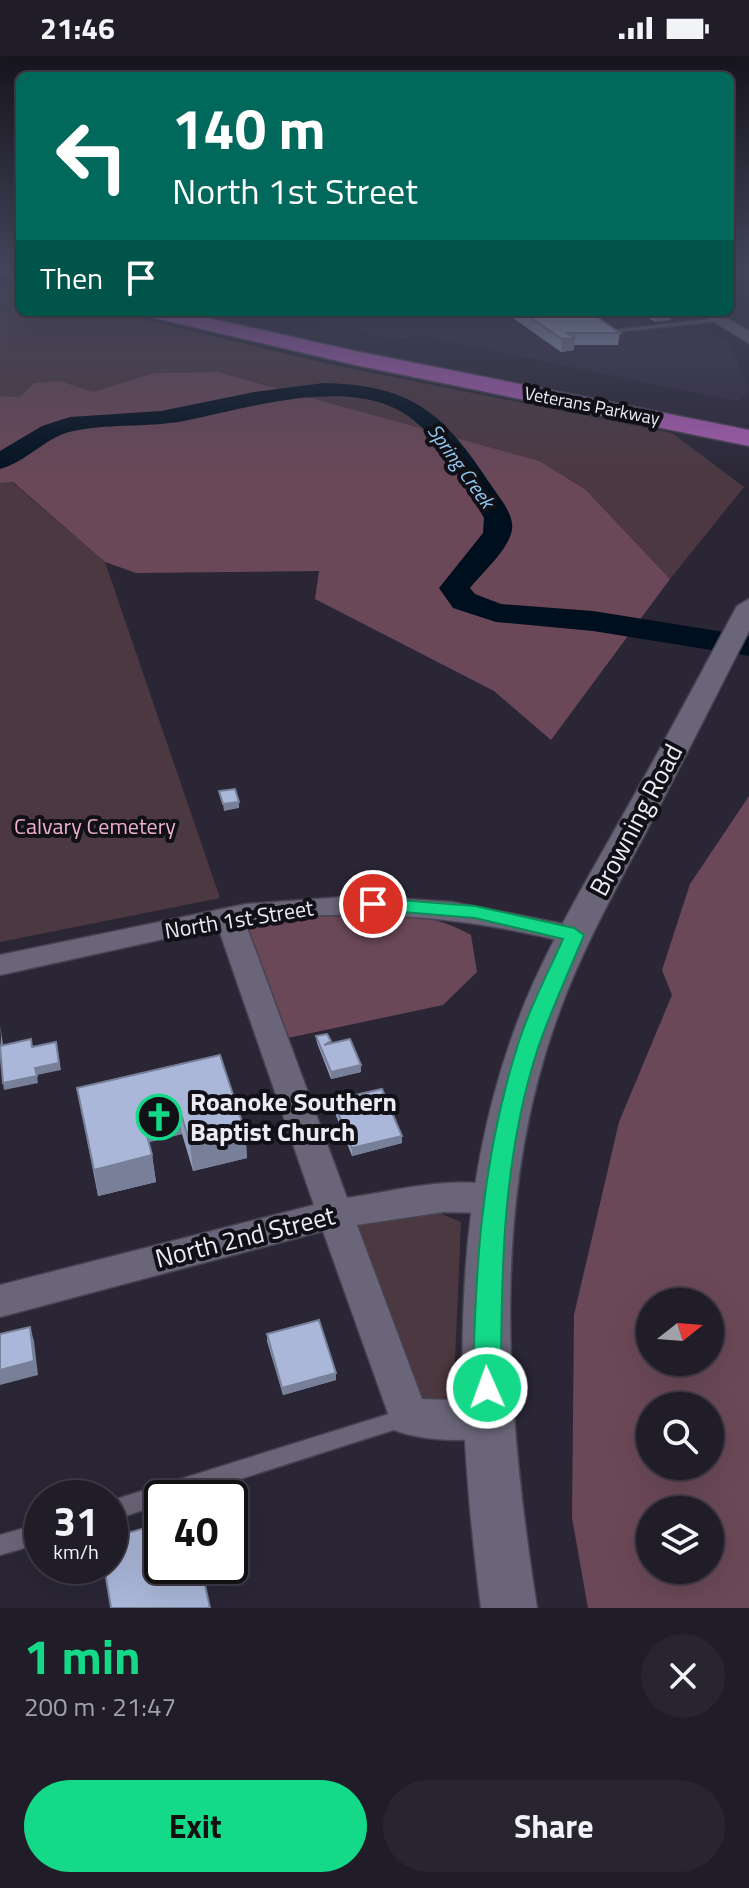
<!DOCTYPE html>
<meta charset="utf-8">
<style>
:root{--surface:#201c28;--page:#282530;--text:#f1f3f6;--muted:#a2a1a8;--line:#3d3a45;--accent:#13d989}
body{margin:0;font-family:"Titillium Web",sans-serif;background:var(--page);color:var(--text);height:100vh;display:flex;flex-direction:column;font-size:30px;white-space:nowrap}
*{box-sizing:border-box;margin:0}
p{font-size:26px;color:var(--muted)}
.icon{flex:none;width:44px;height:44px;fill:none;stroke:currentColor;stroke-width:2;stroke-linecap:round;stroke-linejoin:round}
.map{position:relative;height:1552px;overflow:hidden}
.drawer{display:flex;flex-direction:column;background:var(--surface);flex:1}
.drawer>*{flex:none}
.hud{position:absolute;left:16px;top:16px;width:718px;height:244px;border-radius:12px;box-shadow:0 8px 32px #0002,0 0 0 2px var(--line);background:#00695c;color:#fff;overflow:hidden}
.needle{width:52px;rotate:73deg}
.fabs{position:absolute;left:636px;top:1232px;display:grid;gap:16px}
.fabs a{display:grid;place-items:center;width:88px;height:88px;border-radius:50%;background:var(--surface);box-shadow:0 8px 32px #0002,0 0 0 2px var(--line);font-size:40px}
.speed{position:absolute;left:24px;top:1424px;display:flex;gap:16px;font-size:40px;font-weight:700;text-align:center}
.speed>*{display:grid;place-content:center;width:104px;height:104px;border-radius:50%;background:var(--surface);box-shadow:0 8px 32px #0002,0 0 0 2px var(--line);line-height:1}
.speed small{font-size:20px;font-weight:400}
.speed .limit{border:4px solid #111;border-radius:12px;background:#fff;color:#111}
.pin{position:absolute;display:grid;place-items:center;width:68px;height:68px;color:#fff;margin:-34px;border:4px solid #fff;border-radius:50%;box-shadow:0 2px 8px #0007}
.me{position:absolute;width:88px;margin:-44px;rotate:358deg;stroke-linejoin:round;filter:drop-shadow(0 0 6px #0008)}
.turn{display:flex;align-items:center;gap:28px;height:168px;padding:0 24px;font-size:36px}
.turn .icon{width:104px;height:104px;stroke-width:2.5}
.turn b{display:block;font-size:56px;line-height:68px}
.then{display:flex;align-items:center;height:76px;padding:0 24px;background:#0003;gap:16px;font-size:30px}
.round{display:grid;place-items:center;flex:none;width:84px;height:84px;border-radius:42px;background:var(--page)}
.overview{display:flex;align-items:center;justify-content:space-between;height:136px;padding:0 24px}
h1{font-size:48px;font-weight:700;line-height:60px;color:var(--accent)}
.button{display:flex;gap:16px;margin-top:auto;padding:16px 24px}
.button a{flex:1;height:92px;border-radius:48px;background:var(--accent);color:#111;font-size:32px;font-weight:700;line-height:92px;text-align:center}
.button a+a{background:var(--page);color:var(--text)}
.status{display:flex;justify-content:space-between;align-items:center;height:56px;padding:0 40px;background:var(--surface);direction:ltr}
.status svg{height:22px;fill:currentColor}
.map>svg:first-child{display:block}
.built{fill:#332c43}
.green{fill:#4c3840}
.forest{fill:#6b4857;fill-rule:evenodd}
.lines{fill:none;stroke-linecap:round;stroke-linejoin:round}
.river{fill:#000f1d;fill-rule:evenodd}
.service-casing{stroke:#474351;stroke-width:3}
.minor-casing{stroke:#474351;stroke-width:3}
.tertiary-casing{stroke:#474351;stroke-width:3}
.trunk-casing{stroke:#474351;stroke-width:3}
.service{fill:#6a6578;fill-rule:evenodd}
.minor{fill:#6a6578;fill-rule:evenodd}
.tertiary{fill:#6a6578;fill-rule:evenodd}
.trunk{fill:#a85db1;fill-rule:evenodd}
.wall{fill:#929dbb}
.shaded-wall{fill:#778098}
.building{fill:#aab7d9;stroke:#778098;stroke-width:2}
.route{fill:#13d989;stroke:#0c8d59;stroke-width:2}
.labels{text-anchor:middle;stroke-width:8;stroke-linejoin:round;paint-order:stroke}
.far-street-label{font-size:18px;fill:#eceaf5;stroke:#121017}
.far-water-label{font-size:20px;font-style:italic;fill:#91c8f0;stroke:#121017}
.park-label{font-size:22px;fill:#efb0ca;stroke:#121017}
.street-label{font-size:22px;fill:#eceaf5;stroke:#121017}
.near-street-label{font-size:26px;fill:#eceaf5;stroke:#121017}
.near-poi-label{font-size:26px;font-weight:bold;fill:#eceaf5;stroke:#121017;text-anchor:start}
</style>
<div class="status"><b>21:46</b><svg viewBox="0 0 49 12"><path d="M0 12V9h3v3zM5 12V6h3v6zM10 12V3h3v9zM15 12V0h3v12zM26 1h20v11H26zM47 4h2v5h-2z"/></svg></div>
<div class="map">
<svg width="749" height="1552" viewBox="0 0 749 1552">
<rect width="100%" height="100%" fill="#2a2636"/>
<path class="built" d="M281,256H681L730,288L749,335L736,345L425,281L390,283Z"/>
<g class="green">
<path d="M20,229V256H115L328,308L672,377L744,431L670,523L586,434L540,405L218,316L153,317L93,336L60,325L20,341L0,340V234Z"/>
<path d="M12,426L105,506L220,842L0,886V427Z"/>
<path d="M432,1154L461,1166L454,1327C449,1343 443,1344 427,1345L420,1338L355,1169Z"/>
</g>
<g class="forest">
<path d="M218,316L540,405L586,434L670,523L551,684L494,635L315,543L319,515L136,517L105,506L13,426L0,427V340L20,341L34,327L60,325L93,336L153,317Z"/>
<path d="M749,740V1552H588L572,1462L574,1259L619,1066L672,939L662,914L690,828ZM650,1246H710V1306H650ZM650,1350H710V1410H650ZM650,1454H710V1514H650Z"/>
<path d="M335,857C383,858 428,854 471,879L477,916L443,949L283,983L245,869Z"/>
</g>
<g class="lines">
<path class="river" d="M324,327C412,329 444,357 491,429C500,443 517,461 511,478C505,497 482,517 470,532L475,538L501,548L593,555L749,580V600L593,575L496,566L453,552L439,532L483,477L484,462C465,429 447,393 418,368C361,315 251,352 184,365C147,372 106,367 69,376C44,383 26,406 0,413V395L42,370L70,361L161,355L254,336Z"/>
<g class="service-casing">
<g id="service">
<path d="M719,262L721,265L616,276L613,274Z"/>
<path d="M405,1353L412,1356L414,1362L412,1368L181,1442H162V1448L110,1465V1445Z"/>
<path d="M42,1467V1487L0,1499V1479Z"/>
</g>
</g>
<g class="minor-casing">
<path id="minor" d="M359,840L452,846L584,872L588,879L584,886L574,888C464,860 358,851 245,866L347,1142C397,1135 458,1117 507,1133L513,1143L507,1153L495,1157L444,1156L357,1169L422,1343L488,1345L502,1351L508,1364L502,1377C474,1388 422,1385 394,1374L323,1175L0,1261V1229L314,1149L218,871L0,919V899L246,848Z"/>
</g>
<g class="tertiary-casing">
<g id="tertiary">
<path d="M697,256H716L749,275V287Z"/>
<path d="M749,543V575C715,641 682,708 647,774C614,836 579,899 556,965C489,1154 507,1358 537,1552H481C456,1357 447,1154 517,967C543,897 582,833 618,768C659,696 698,623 737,550Z"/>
</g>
</g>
<g class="trunk-casing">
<g id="trunk">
<path d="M0,213H20V223L0,217Z"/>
<path d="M143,256H181L355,295L749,374V390L355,309L146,260Z"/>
</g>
</g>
<use href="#service" class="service"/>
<use href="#minor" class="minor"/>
<use href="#tertiary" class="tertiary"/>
<use href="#trunk" class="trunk"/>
</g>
<g class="wall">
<path d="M506,256H590L620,277L618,289H574V294L561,296L506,257Z"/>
<path d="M649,257L671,260V264L655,266L649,262Z"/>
<path d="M316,980L331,987L361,1016L331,1023L317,987Z"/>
<path d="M220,999L245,1075L247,1102L193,1115L182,1078L149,1086L152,1099L156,1126L98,1140L77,1032Z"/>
<path d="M333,1044L402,1080V1087L352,1100L333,1052Z"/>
<path d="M267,1278L336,1324L283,1339L267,1285Z"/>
</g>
<g class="shaded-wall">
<path d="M671,260V264L655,266L656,262Z"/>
<path d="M575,282L574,294L561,296L562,283Z"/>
<path d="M239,746V752L224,755L223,748Z"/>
<path d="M0,969L4,994L0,995L1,980Z"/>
<path d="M56,986L61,1014L37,1019L35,1012Z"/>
<path d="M361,1009V1016L331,1023V1016Z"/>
<path d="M37,1020L38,1027L4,1034L3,1027Z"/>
<path d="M179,1051L182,1078L146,1087L142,1060Z"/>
<path d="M245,1075L247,1102L193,1115L190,1088Z"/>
<path d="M402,1080V1087L352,1100V1092Z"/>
<path d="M152,1099L156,1126L98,1140L94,1114Z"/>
<path d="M30,1271L34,1285L38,1319L0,1329V1314Z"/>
<path d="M336,1317V1324L283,1339L282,1332Z"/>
</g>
<g class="building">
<path d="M522,256H557L565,261H571L564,256H590L620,277H567L575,282L562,283Z"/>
<path d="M665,256L671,260L656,262L649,257Z"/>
<path d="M235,733L239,746L223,748L219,735Z"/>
<path d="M327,978L331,985L324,989L350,983L361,1009L331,1016L316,980Z"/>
<path d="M31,983L32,991L56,986L59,1007L35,1012L37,1020L3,1027L0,990Z"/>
<path d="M220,999L245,1075L190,1088L179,1051L142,1060L152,1099L94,1114L77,1032Z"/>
<path d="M382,1033L402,1080L352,1092L333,1044Z"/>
<path d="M319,1264L336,1317L282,1332L267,1278Z"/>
<path d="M30,1271L34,1305L0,1314V1278Z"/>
<path d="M162,1467V1510H201L210,1552H111L104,1510H110V1482Z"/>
</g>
<linearGradient id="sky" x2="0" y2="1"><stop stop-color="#17151e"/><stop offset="0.5" stop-color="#44475d"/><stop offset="1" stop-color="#44475d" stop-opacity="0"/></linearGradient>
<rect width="749" height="430" fill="url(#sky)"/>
<path class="route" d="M373,842L475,850L574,872L584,879C569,916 551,954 538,992C502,1102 501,1218 501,1332L497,1341L487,1345L477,1341L473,1332C475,1216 481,1107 516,995C527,957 547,919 563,883L475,862L367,853L364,848L367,844Z"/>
<defs>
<g id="church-ring" transform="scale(2.3)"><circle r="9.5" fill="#121017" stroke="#13d989" stroke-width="1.5"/><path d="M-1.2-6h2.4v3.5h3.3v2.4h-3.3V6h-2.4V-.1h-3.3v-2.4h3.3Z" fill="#13d989"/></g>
</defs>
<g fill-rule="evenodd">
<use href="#church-ring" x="159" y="1061"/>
</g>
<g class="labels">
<g class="far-street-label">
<text transform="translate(592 350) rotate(11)" y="6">Veterans Parkway</text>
</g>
<g class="far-water-label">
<text transform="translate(461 410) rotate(54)" y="7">Spring Creek</text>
</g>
<g class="park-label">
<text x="95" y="778">Calvary Cemetery</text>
</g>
<g class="street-label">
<text transform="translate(239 863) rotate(-9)" y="8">North 1st Street</text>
</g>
<g class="near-street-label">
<text transform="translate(636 764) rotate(-62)" y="9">Browning Road</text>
<text transform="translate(245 1181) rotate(-14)" y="9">North 2nd Street</text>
</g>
<g class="near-poi-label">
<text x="190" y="1055">Roanoke Southern<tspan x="190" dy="30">Baptist Church</tspan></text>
</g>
</g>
</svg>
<div class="fabs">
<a><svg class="needle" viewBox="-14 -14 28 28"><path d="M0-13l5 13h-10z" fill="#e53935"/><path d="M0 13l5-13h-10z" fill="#a2a1a8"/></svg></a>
<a><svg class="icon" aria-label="search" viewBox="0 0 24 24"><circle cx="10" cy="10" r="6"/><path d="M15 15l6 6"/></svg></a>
<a><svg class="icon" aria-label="layers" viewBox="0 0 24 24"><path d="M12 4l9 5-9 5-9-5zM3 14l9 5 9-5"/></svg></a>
</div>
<div class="speed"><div>31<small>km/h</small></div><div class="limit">40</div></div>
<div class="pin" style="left:373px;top:848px;background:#d93025"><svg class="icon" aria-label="arrive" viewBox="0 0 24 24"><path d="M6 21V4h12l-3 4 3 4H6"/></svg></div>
<svg class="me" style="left:487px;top:1332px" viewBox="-20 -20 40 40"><circle r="17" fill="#13d989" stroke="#fff" stroke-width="3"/><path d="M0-11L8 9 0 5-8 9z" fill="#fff"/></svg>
<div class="hud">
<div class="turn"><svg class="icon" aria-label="left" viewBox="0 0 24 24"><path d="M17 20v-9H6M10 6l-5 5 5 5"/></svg><div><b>140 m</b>North 1st Street</div></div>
<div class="then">Then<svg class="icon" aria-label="arrive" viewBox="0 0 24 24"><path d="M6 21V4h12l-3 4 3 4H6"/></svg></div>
</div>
</div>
<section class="drawer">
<div class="overview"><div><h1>1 min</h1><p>200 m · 21:47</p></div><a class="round"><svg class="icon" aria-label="close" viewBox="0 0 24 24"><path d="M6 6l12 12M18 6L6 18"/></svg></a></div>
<div class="button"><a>Exit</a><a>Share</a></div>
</section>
